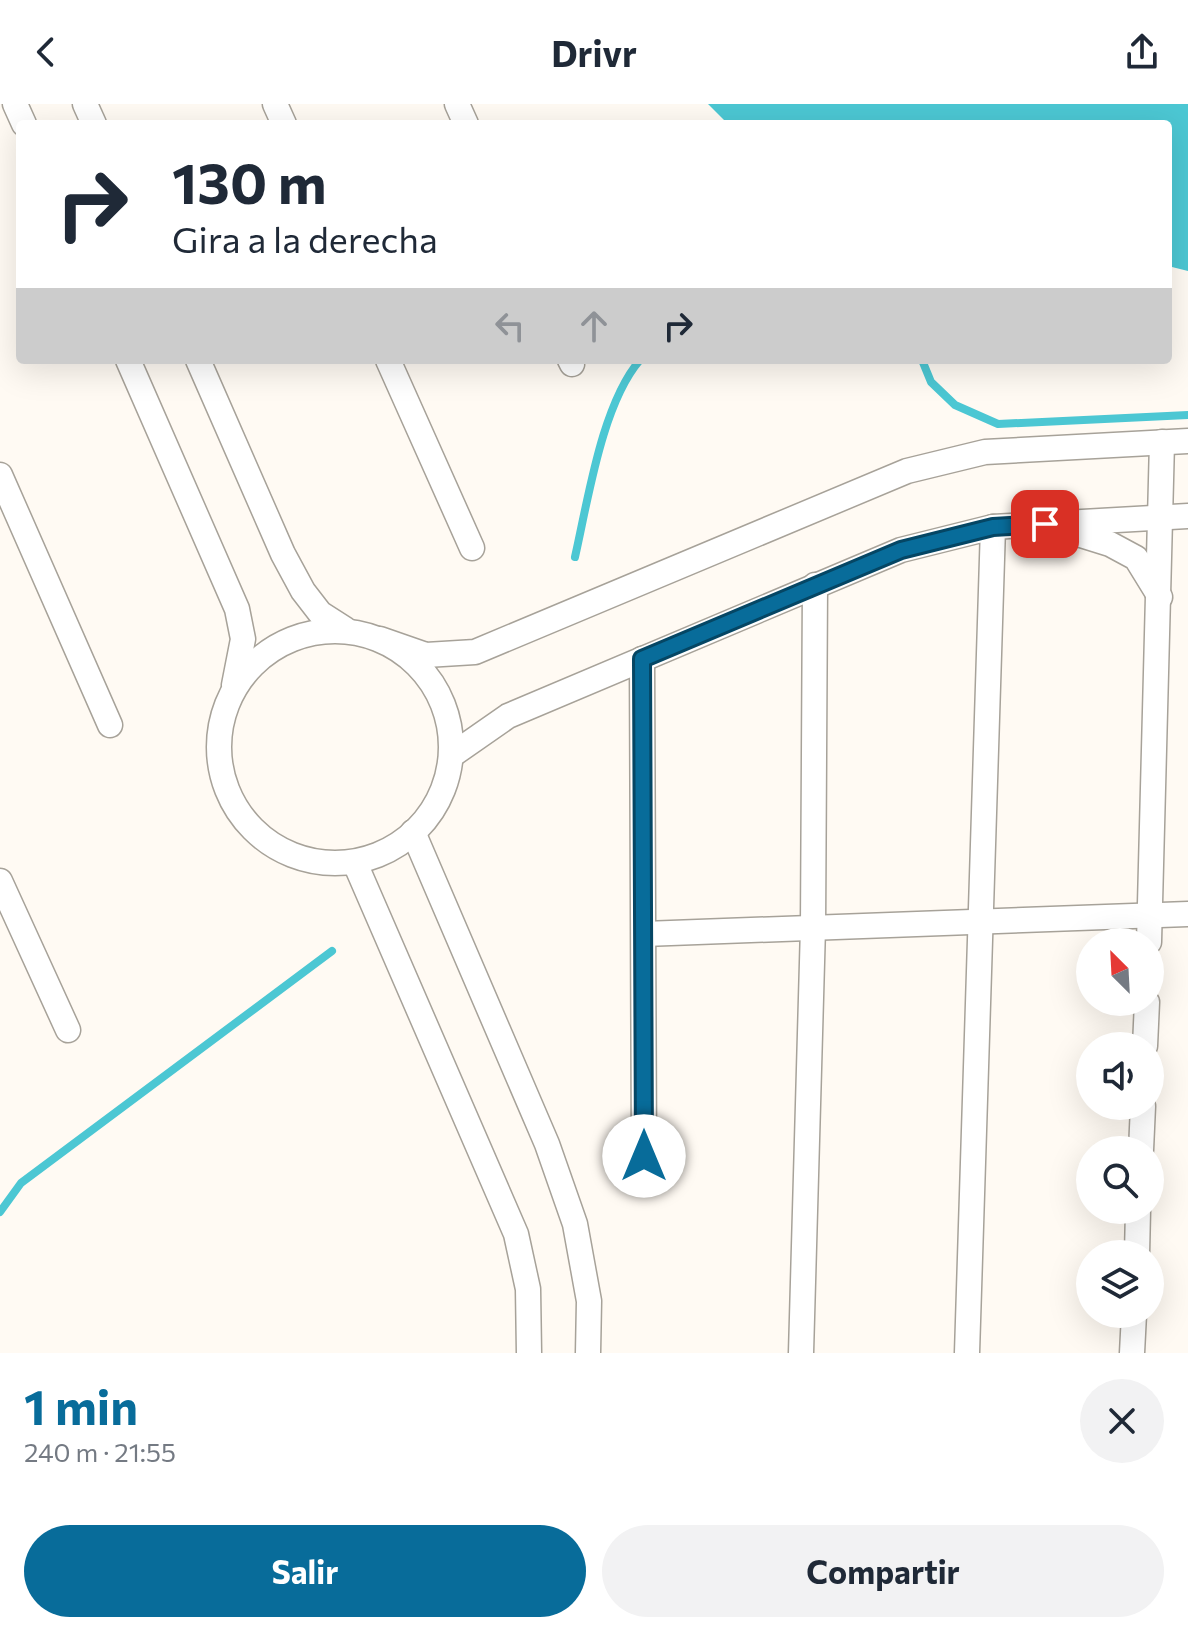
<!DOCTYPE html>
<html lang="es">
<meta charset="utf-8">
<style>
:root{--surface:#fff;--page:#f2f2f3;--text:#1f2937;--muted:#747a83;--accent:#086c9a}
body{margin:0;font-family:Commissioner,sans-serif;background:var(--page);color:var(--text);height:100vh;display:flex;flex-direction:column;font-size:30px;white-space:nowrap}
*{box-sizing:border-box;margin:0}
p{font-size:26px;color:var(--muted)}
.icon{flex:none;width:44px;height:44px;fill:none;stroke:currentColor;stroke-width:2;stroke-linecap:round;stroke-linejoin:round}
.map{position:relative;height:1249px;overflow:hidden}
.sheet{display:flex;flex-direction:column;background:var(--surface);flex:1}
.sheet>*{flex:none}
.top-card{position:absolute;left:16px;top:16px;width:1156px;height:244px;border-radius:8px;box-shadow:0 8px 32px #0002;background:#fff;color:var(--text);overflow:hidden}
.needle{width:52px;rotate:336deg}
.buttons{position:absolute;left:1076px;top:824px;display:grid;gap:16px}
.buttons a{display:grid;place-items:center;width:88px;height:88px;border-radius:50%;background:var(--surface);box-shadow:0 8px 32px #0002;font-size:40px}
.pin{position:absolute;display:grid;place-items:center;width:68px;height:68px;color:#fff;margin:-34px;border-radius:16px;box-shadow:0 4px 12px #0006}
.me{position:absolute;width:88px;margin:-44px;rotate:0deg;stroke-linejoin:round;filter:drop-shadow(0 0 6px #0008)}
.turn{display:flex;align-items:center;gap:28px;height:168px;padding:0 24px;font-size:36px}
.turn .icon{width:104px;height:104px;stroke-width:2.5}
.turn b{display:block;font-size:56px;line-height:68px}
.lanes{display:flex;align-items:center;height:76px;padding:0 24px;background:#0003;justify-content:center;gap:40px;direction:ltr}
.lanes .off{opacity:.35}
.round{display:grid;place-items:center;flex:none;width:84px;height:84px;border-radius:42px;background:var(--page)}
.summary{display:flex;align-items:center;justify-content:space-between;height:136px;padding:0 24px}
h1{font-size:48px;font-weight:700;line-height:60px;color:var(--accent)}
.cta{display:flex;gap:16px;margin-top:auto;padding:16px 24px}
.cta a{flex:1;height:92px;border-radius:48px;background:var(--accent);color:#fff;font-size:32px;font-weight:700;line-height:92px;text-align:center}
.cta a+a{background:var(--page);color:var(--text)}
header{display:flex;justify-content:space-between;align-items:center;height:104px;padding:0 24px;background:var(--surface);font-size:36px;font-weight:700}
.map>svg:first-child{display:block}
.water{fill:#4cc7d3}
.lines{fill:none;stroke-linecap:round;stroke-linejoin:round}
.stream{stroke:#4cc7d3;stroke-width:8}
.street-casing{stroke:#a7a299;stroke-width:27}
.street{stroke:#fff;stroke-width:24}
.route-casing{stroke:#054664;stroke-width:20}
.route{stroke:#086c9a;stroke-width:14}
</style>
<header><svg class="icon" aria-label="back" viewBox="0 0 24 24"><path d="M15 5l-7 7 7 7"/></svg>Drivr<svg class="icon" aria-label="share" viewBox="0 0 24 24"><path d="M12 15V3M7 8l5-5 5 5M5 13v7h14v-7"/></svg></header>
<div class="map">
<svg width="1188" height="1249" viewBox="0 0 1188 1249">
<rect width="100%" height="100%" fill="#fffaf3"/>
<path class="water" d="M708,0H1188V167L1168,162V20H728Z"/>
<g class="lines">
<g class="stream">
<path d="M922,256L931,278L955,301L998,320L1188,311"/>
<path d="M575,453C588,396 602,300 640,256"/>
<path d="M0,1108L21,1079L332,847"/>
</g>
<g class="street-casing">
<g id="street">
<path d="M15,0L24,20"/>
<path d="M85,0L94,20"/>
<path d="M275,0L284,20"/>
<path d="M457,0L466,20"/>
<path d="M128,256L237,505L243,535L234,581"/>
<path d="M198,256L283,450L303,487L320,509L345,525"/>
<path d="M388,256L472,444"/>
<path d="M570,256L572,260"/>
<path d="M0,371L110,621"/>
<path d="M1062,425L1110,440L1136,454L1160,493"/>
<circle cx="335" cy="643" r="116"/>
<path d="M380,535L426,551L475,548L907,367L985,348L1188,337"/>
<path d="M642,555L644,1052"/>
<path d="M452,651L508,612L901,446L993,423L1188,412"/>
<path d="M413,728L547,1040L575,1120L589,1197L588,1249"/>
<path d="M355,759L516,1130L528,1185L529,1249"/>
<path d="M0,777L68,926"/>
<path d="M644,830L1188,810"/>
<path d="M1149,838L1162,338"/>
<path d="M1145,942L1147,898"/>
<path d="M1141,1046L1143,1002"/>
<path d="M1137,1150L1138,1106"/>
<path d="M801,1249L813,823L815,481"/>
<path d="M967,1249L993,423"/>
<path d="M1132,1249L1134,1210"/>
</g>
</g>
<use href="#street" class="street"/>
</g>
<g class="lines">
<g class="route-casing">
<path id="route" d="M644,1052L642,555L901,446L993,423L1045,420"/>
</g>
<use href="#route" class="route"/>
</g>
</svg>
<div class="buttons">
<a><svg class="needle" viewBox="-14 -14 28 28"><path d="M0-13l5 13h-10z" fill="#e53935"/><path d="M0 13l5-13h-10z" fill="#747a83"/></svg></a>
<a><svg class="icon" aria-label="sound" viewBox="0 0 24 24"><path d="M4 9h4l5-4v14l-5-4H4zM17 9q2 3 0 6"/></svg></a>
<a><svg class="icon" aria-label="search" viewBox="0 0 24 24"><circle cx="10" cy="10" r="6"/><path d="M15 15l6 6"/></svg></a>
<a><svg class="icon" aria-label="layers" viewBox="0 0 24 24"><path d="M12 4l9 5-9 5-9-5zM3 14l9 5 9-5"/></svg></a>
</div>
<div class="pin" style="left:1045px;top:420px;background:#d93025"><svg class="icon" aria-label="arrive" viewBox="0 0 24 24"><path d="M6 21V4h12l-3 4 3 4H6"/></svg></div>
<svg class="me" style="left:644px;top:1052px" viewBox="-20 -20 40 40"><circle r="19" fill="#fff"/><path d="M0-13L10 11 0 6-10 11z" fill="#086c9a"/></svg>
<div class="top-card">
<div class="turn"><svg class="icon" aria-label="right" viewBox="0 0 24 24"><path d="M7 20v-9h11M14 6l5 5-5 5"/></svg><div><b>130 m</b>Gira a la derecha</div></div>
<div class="lanes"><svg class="icon off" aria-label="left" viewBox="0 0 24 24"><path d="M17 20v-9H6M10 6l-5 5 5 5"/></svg><svg class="icon off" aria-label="ahead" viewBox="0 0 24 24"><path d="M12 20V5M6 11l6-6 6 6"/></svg><svg class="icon" aria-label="right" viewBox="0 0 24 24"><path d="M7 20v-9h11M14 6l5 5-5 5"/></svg></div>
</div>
</div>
<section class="sheet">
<div class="summary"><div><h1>1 min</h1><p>240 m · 21:55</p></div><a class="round"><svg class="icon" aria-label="close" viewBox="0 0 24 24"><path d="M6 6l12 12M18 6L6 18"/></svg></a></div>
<div class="cta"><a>Salir</a><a>Compartir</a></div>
</section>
